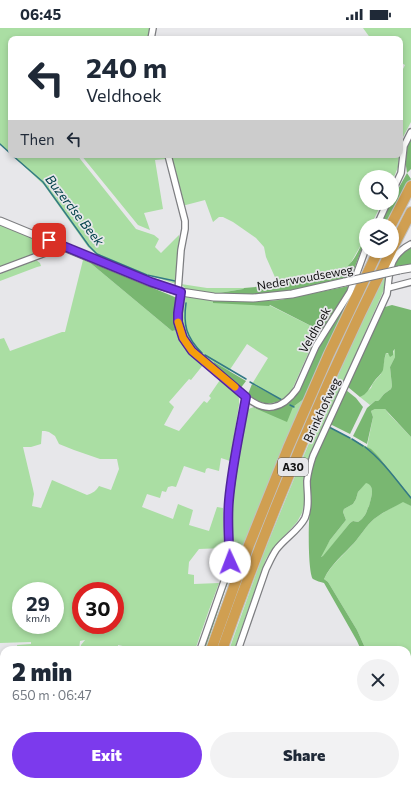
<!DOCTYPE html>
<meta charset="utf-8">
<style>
:root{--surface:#fff;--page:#f2f2f3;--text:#1f2937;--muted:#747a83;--accent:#7c3aed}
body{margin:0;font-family:Commissioner,sans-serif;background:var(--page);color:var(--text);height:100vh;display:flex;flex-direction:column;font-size:15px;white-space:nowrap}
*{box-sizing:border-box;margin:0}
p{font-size:13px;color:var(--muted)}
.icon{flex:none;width:22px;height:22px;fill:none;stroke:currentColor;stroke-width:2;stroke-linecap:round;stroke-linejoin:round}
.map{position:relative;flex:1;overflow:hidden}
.sheet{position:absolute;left:0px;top:618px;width:411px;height:140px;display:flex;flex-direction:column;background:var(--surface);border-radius:12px 12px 0 0;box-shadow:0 2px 6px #0003}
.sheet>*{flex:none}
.guide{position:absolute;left:8px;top:8px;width:395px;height:122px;border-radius:8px;box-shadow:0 2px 6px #0003;background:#fff;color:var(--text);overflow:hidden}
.tools{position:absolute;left:359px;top:142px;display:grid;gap:8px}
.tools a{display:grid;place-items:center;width:40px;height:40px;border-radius:50%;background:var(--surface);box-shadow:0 2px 6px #0003;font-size:20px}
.speed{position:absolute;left:12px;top:554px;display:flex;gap:8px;font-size:20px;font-weight:700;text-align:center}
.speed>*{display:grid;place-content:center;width:52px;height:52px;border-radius:50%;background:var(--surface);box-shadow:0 2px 6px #0003;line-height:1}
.speed small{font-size:10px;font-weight:400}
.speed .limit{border:6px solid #d22;background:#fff;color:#111}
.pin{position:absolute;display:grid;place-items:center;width:34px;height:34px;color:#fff;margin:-17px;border-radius:8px;box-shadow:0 2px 6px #0006}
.me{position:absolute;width:44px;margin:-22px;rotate:358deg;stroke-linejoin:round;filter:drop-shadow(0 0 3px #0008)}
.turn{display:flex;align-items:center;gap:14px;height:84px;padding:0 12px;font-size:18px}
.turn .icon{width:52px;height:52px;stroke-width:2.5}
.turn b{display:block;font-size:28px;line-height:34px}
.then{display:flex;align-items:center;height:38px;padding:0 12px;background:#0003;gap:8px;font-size:15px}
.round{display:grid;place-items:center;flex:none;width:42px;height:42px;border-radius:21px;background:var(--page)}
.overview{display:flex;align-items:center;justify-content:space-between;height:68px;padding:0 12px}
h1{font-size:24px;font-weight:800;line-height:30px}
.cta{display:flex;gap:8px;margin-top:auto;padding:8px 12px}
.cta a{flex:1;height:46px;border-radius:24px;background:var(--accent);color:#fff;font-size:16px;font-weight:800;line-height:46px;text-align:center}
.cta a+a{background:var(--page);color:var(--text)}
.status{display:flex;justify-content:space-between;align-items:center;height:28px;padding:0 20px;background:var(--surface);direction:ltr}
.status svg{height:11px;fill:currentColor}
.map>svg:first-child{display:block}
.green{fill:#aadea3;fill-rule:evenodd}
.forest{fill:#79b771;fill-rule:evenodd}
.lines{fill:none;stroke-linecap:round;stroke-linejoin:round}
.stream{stroke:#337985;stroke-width:1.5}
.minor-casing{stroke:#7d7e81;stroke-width:8}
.tertiary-casing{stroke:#7d7e81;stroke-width:9}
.motorway-casing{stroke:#c1c1c1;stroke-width:12}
.minor{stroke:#fff;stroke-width:5.5}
.tertiary{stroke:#fff;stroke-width:7}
.motorway{stroke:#d09f51;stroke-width:10}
.tertiary-bridge-casing{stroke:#7d7e81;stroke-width:9;stroke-linecap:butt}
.tertiary-bridge{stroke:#fff;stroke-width:7}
.route-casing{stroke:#51269a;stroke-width:10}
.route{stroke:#7c3aed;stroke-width:7}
.slow{stroke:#f59e0b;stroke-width:7}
.labels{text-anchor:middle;stroke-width:3.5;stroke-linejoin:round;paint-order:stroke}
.shield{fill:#e7e7ea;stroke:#515153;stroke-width:1}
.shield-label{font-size:11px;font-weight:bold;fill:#111112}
.street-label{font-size:12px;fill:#111112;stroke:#e7e7ea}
.water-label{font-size:13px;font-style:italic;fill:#01414a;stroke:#e7e7ea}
</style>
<div class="status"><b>06:45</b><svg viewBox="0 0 49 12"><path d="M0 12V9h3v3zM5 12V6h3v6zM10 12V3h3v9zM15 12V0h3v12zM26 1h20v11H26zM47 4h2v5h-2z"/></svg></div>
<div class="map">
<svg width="411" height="758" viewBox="0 0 411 758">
<rect width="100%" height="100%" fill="#e7e7ea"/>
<g class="green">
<path d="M0,0H151L148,11H11V41L9,42L11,45V126L0,116Z"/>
<path d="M363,0H411V94L401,113L400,118V47L405,37L400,34V11H371Z"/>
<path d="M12,127H77L136,201L154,207L159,211L155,219L161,225L179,207V228L176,256L145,246L96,226L88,219L44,157Z"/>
<path d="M81,127H165L166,131L155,132L163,181L144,185L150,202L138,197Z"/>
<path d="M170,127H399L398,139L392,154V149H366V175H382L371,197H366V208L349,238L337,242L278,256L266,229L264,219L256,210L233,194L223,189H219L213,194L205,172L182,178Z"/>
<path d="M0,196L54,218L0,239Z"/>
<path d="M36,232L40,235L41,238L37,239L0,253V246Z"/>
<path d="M83,232L88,233L172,303L177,302L185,321L203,337L191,352L189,351L169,374L174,379L164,397L179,403L204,373L207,375L211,370L209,368L220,352L237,367L239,370V377L230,433L221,430L219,443L208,440L206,441L205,445L184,438L176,459L172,458L168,459L166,464L162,463L160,470L147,466L142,479L173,491L178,476L193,482L189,497L209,503L217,479L223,480L224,520L199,521L189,534L188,546L194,547V556L219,555L209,582L195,622H141L118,617V622H81V617L85,612L80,613L79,622H18L17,617L31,616V614L0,615V311L4,310L10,323L62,304H65ZM42,403H45L49,404L55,408L59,416L74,422L100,431H117L119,441L111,462L99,458C96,463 93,465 87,467L52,452L41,480L32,478L34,466L33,461L23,419H31L41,416ZM21,563H55V597H21ZM81,563H115V597H81Z"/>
<path d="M387,243H388L386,257L310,430L306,439L305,449L304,477L302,485L297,494L271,523L266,531L234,622H229L262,529L298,441L364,287Z"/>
<path d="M181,256L207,260H244L243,261L213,266L186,261Z"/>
<path d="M188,268L269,277L323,304L316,308L291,364L286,370L282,372L252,356L268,330L247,316L229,343L214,334L211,338C204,331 196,325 190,318C179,305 181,287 182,271Z"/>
<path d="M394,321L396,323L395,329L390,339L392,358L391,361L384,366L380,371L378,373H375L370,377L360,369L363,367L371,360L373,355L381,346L386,325L393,327Z"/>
<path d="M305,370L251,502L243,517L239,514L230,513L229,485L239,421L246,384C250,379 252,379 258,381L293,379Z"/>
<path d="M379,380L385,381L389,386L411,409V469L379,429L367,419L373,389L371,383L375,381Z"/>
<path d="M366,454C376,458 371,470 369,478C367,481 367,484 365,487C363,490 361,492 358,494L353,493L350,495L323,529L320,528L330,512L346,492L343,484L344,481L353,476L356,471L358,464Z"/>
<path d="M403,473L411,478V653H407V622H366L357,602L328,554L324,551C331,536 344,527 354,515C361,507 366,498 374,491C383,484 394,479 403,473Z"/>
<path d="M0,659L4,662V754H30V758H0L1,748L0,747Z"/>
<path d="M407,660L411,661V712L407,708Z"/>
</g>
<g class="forest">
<path d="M411,106V141L407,145L411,151L386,197H379L381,191L390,175H392V172L407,145L405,131L406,120Z"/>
<path d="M366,208V210L351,249L290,265L268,267L213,266L243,261L244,260L266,258L345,240C354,235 361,217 366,208Z"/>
<path d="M411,220V236L393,240L399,228Z"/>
<path d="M88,233L177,270L175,293L177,302L172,303Z"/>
<path d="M357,250H360L305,370L293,379L287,394L252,379L268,381L287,374Z"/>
<path d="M349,258L346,268L323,304L270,277L269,278L213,275V271L247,274L280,272Z"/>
<path d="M392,277L411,282V409L385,381H375L371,383L373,389L367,416L353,408L367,380L375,373H378L380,371L384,366L391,361L392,358L390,339L395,329V321L393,323V327L390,329L388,325H386C384,331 384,336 383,342C381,347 376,350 373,355C369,361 367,366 360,369L348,359L383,281L385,279Z"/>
<path d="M214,334L246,353L240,361L211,338Z"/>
<path d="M252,356L282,372C267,378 260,376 248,366Z"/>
<path d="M346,362L356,370L363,379L350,406L330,396Z"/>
<path d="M329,399L363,417L371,421L379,429L411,469V478L403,474C394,479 383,484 374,491C366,498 361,507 354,515C344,526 331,536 324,551L328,554L357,602L366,622H361L357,613L324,555C321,554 316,553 313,551C308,545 308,493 310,484C310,481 311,478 311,475C312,463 309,452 312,441C315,426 323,412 329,399ZM366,455C376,458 371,470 369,478C367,481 367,484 365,487C363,490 361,492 358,494L353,493L350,495L323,528L321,529L330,512L346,492L343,484L344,481L353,476L356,471L358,464Z"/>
<path d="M230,513L239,514L243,517L225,562L205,622H201L231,541V532Z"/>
<path d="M407,720L411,724V758H316L318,754H407Z"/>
</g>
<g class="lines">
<g class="stream">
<path d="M0,116L11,126"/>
<path d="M12,127L43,154L89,218L97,226L147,247L175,253"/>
<path d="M186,275C183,297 186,309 202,325"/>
<path d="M205,327L246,351"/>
<path d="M250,354L282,372"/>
<path d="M290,377L294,379"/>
<path d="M329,399L350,410"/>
<path d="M352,411L363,418"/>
<path d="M365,419C383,433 396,452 411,470"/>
</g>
<g class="minor-casing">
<g id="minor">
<path d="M151,11L153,0"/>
<path d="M168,127L185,193V201L181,222L178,263"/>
<path d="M392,164L401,145L404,118L411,104"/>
<path d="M377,197L387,175"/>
<path d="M0,242L56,221L61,217"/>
<path d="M388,260L411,254"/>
<path d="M181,264L178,285V294L183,310L192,323L246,369L237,416L229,473L228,496L229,534L227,545L200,622"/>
<path d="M246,369C265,385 282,382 297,361L316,318L350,264L366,220"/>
<path d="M238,622L266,541C269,535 272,528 276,522C284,511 299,502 305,490C310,477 307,465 307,453C308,444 310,437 313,428L387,266C390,243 388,228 411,216"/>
<path d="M152,758L153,754"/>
<path d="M193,758L194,754"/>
</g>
</g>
<g class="tertiary-casing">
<g id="tertiary">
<path d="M0,193L151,255L181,264L214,269L253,270L292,266L345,254"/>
<path d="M399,242L411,240"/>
</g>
</g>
<g class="motorway-casing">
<g id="motorway">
<path d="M391,197L411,158"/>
<path d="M392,221L411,184"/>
<path d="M211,622L249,517L288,420L329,326L378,223"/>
<path d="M222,622C270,486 326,352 391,223"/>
<path d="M167,758L168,754"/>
<path d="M178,758L179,754"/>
</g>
</g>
<use href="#minor" class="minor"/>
<use href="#tertiary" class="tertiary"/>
<use href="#motorway" class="motorway"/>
<g class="tertiary-bridge-casing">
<path id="tertiary-bridge" d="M345,254L399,242"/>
</g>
<use href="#tertiary-bridge" class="tertiary-bridge"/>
</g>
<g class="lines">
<g class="route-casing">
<path id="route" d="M49,212L151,254L181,264L178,285V294L183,310L192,323L246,369C240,403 232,438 229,472C227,493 229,514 230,534"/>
</g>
<use href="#route" class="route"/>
<path class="slow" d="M178,294L183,310L192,323L235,359"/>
</g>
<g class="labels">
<rect class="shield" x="278" y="430" width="30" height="18" rx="3"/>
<g class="shield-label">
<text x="293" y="443">A30</text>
</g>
<g class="street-label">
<text transform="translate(305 250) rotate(-10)" y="4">Nederwoudseweg</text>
<text transform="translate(315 302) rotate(-60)" y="4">Veldhoek</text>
<text transform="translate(322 382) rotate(-65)" y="4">Brinkhofweg</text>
</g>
<g class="water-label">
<text transform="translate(75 182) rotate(52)" y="5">Buzerdse Beek</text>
</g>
</g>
</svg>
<div class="tools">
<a><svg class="icon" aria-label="search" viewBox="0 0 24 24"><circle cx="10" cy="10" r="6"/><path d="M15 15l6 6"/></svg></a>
<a><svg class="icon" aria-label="layers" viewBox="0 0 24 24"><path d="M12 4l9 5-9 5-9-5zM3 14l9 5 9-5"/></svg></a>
</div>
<div class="speed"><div>29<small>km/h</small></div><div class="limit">30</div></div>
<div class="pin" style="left:49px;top:212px;background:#d93025"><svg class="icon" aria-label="arrive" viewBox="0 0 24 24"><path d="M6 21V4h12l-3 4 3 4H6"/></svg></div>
<svg class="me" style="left:230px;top:534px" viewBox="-20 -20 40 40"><circle r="19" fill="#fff"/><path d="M0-13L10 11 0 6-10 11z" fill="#7c3aed"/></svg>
<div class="guide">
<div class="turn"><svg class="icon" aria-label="left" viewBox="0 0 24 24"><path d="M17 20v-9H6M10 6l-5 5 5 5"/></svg><div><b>240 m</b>Veldhoek</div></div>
<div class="then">Then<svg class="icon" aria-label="left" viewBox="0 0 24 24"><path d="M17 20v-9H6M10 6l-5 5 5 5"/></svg></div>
</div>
<section class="sheet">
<div class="overview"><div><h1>2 min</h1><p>650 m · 06:47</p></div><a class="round"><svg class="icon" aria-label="close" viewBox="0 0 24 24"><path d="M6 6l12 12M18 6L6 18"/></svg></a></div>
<div class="cta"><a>Exit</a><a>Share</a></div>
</section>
</div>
